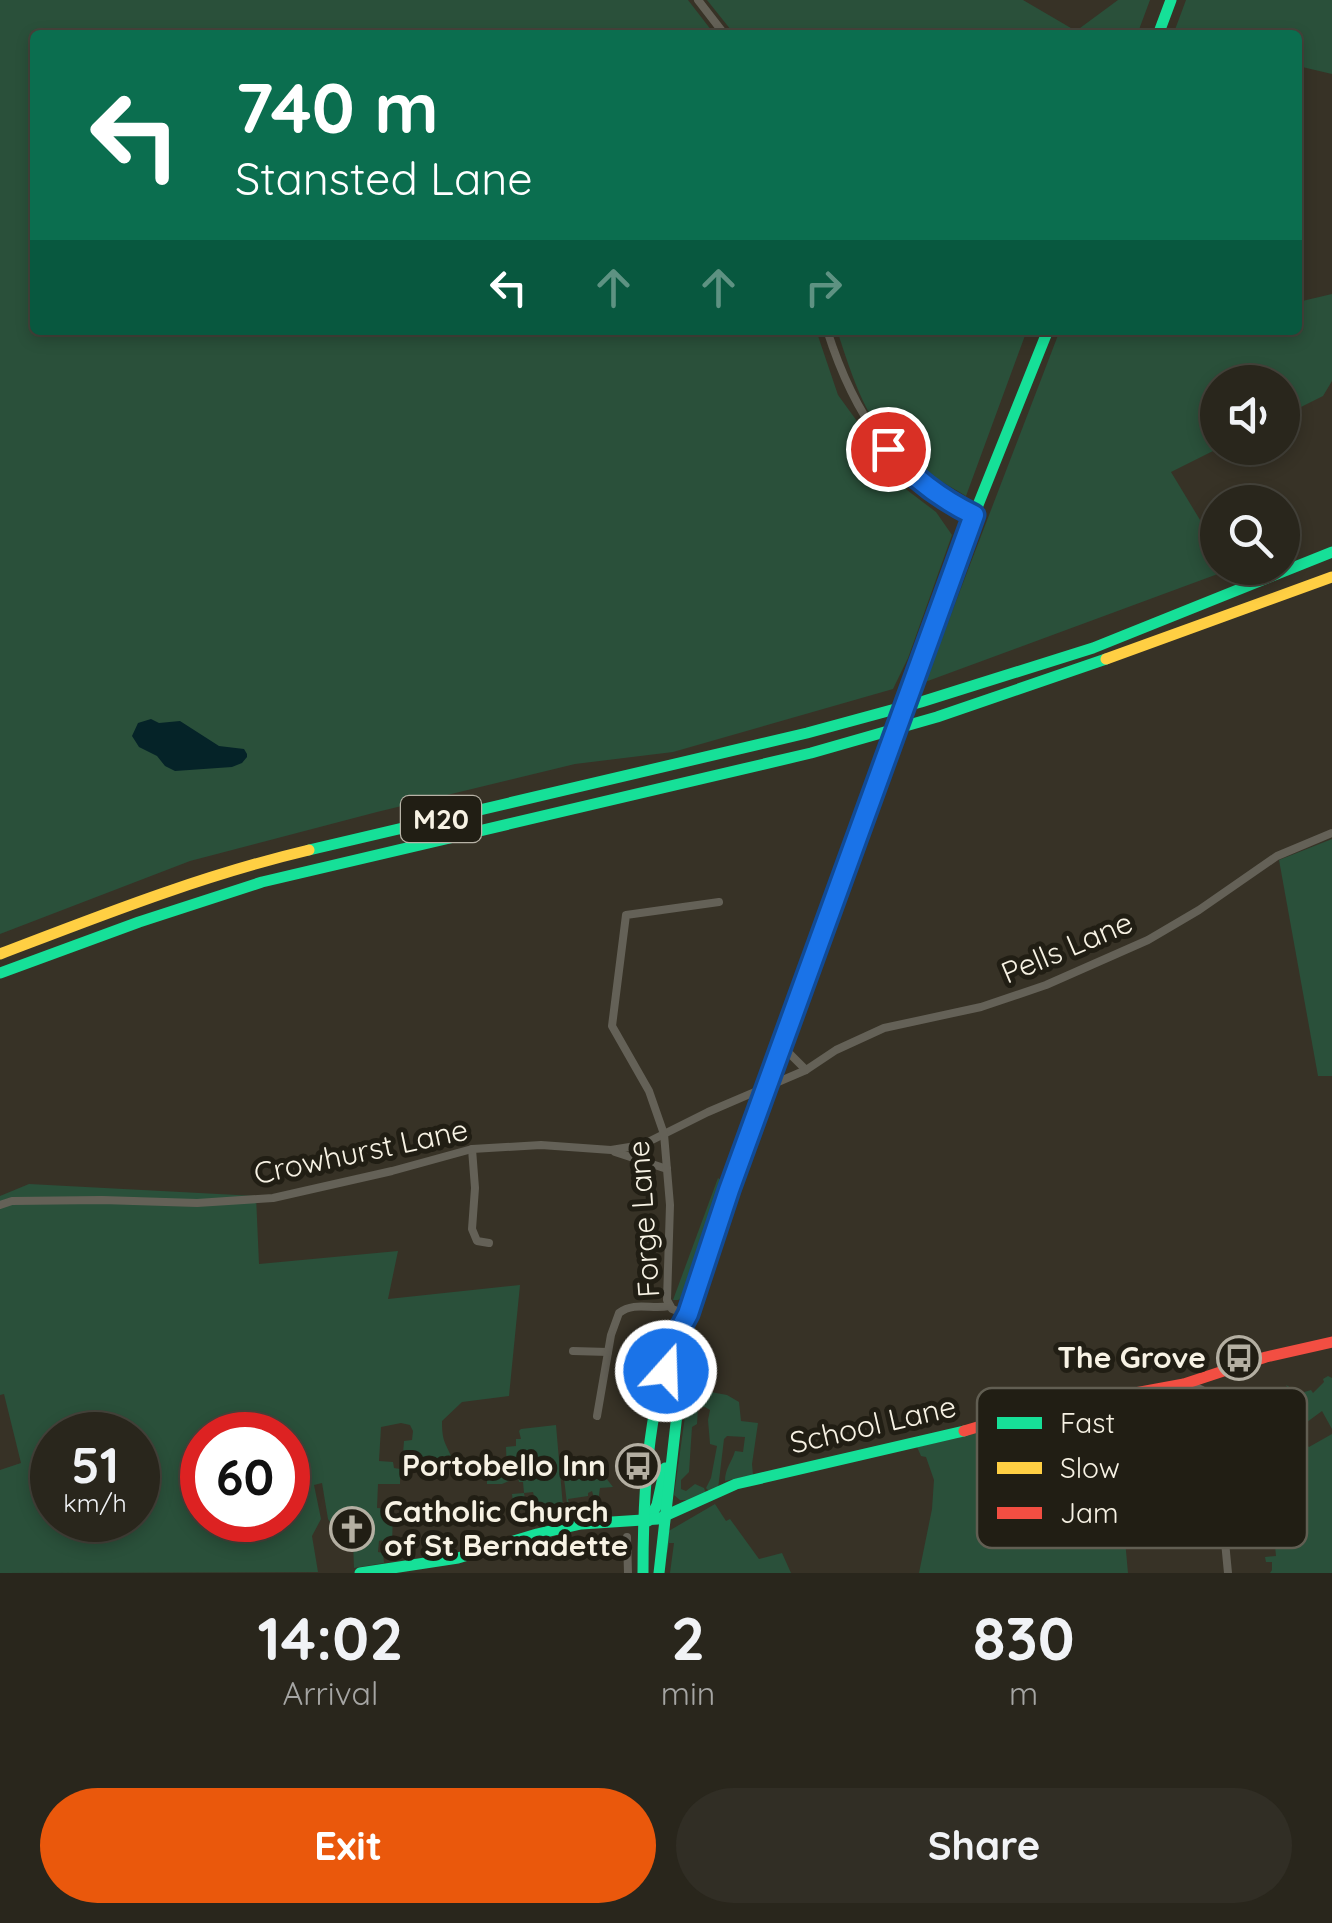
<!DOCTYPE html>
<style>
:root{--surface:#29261c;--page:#312e25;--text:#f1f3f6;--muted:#a5a5a3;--line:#45433b;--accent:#ea580c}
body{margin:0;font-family:Quicksand,sans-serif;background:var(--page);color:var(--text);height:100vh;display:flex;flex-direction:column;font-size:38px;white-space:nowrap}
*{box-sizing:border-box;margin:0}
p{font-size:32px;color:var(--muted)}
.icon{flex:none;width:55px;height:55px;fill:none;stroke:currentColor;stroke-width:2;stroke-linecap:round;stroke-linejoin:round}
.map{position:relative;height:1573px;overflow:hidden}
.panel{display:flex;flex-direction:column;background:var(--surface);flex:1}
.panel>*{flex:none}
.hud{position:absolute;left:30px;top:30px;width:1272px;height:305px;border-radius:10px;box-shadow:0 5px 15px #0003,0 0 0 2px var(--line);background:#0b6e4f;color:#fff;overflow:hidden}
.buttons{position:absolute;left:1200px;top:365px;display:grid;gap:20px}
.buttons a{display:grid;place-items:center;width:100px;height:100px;border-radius:50%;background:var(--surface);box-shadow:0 5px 15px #0003,0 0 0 2px var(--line);font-size:50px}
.speed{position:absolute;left:30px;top:1412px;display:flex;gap:20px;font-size:50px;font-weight:700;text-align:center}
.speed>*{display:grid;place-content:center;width:130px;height:130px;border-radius:50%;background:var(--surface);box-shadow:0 5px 15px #0003,0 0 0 2px var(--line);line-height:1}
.speed small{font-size:25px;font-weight:400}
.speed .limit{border:15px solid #d22;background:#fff;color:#111}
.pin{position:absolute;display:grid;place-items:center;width:85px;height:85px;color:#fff;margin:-42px;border:5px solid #fff;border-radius:50%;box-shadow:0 2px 10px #0007}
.me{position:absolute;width:110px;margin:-55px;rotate:20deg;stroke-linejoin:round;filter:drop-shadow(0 0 8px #0008)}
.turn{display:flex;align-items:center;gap:35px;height:210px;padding:0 40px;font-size:45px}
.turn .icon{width:130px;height:130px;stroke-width:2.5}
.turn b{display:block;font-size:70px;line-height:85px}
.lanes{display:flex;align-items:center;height:95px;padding:0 40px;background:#0003;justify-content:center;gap:50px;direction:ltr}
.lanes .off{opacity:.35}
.eta{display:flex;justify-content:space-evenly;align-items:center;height:170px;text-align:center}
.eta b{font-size:60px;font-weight:700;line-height:70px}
.primary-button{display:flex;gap:20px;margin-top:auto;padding:20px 40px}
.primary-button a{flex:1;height:115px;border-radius:60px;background:var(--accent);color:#fff;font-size:40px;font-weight:700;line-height:115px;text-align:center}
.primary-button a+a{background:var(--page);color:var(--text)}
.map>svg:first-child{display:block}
.green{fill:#2a503a;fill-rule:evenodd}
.water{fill:#052328}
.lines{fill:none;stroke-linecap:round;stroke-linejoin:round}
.street{stroke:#646157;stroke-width:8}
.fast{stroke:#16e098;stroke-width:11}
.slow{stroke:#ffcf43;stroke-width:11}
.jam{stroke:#f24e42;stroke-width:11}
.route-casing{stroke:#114b97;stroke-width:25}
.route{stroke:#1a73e8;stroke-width:18}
.labels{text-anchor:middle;stroke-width:10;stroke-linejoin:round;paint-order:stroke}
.shield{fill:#211e14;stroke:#b7b2a6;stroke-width:2.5}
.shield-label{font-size:28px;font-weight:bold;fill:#f7f2e4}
.street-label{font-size:30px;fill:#f7f2e4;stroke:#211e14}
.poi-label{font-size:30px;font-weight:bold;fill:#f7f2e4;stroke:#211e14;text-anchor:end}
.key{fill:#211e14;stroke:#615e52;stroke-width:2.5}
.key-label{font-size:28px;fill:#f7f2e4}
</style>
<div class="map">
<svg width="1332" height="1573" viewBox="0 0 1332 1573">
<rect width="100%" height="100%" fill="#373226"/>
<g class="green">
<path d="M0,0H688L715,35H35V330H816L838,395L907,490L936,512L952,535L908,658L893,689L673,752L575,764L377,812L190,861L0,934Z"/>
<path d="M707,0H1023L1076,31L1118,0H1150L1137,35H735Z"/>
<path d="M1186,0H1332V74L1298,66V35H1173Z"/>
<path d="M1332,294V381L1323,396L1283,416L1282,382H1218V448H1219L1171,472L1217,548L1218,568H1234L925,682L1060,330H1298V302Z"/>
<path d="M837,330H1027L966,496C947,484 924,473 906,459C867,427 852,376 837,330Z"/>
<path d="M1332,839V1076H1318L1279,860Z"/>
<path d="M718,1178L725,1183L683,1297L678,1300H673Z"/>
<path d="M29,1184L256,1196L259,1264L398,1251L388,1299L520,1285L509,1396L462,1402L442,1421C442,1444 446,1442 453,1461L448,1470L435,1466L412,1465L413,1453L403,1454L404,1441L412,1440L413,1431L410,1425L401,1423L381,1427L379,1461L393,1462L394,1468L400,1469V1484H378L377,1508L392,1509L393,1513L392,1544L382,1543V1540L379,1541L378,1552L383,1553L384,1563L354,1568L353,1542L361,1539L362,1520L352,1518L343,1519L342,1538L351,1539L350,1541H343L328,1519L322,1483L314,1485L321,1519L312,1536L318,1572L0,1573V1470L21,1463L4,1394L0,1395V1196ZM52,1435H138V1520H52ZM202,1435H288V1520H202Z"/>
<path d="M1328,1376L1332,1378V1429L1322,1411L1307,1422L1305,1420L1293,1430L1274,1414L1287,1405L1289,1408L1296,1405L1303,1417L1307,1416L1308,1412L1300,1402L1294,1401L1286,1385L1291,1388L1295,1395L1311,1390L1313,1393L1324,1382L1323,1379Z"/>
<path d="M689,1388L727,1395L739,1402L741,1421L758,1423L752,1464L753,1475L725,1481C725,1468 732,1462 735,1451L743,1452L745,1437L727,1436L724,1439L718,1489L709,1491L706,1488L711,1478L717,1446L710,1444L708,1420L710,1410L705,1407L698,1408L697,1424L692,1427L689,1472L681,1480V1489L686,1491L695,1484L704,1488L706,1493L690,1500H680L674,1495Z"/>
<path d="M1214,1391L1232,1392L1234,1395L1225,1398L1227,1407L1233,1406L1234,1409L1238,1408L1237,1404L1243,1403V1395L1252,1399L1278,1424L1309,1447L1332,1434V1573H1270L1272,1570V1562H1266L1265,1557L1276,1556L1274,1536L1287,1535L1290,1531L1289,1525L1272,1523L1273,1516L1280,1515L1286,1510V1505L1279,1506L1275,1512L1267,1513L1263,1500L1268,1498V1491L1258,1492L1262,1486L1261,1470L1248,1472L1254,1461L1253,1450H1249L1248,1434L1236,1435L1237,1448L1221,1450L1218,1433L1250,1427L1248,1421L1218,1429L1213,1405L1217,1404L1215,1393H1210L1211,1397L1208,1392Z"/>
<path d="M1014,1421L1023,1456L1037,1454L1047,1485L1119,1474L1128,1573H919L932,1509L934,1480L926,1457L921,1456L917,1447L958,1438L965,1434Z"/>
<path d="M556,1425L563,1507L538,1513L533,1492L524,1493L527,1509L514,1511L512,1494L524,1493L523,1482H519L518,1477L502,1484H487V1462H489L490,1473L507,1472L506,1447L516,1446V1439H521L519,1431L521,1429Z"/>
<path d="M606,1466V1478L613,1487L600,1488L598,1501H595L592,1491L588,1493V1496L568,1499L571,1516L577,1521L569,1520L563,1470Z"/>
<path d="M715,1504L726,1521L730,1519L759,1559L782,1553L791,1573H670L674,1543H669L667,1554L664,1545L667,1532Z"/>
</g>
<path class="water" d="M151,719L159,723L180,721L219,746L244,749L247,754V757L242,763L232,767L175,771L165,766L157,756L139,747L132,736L138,723Z"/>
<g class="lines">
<g class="street">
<path d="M698,0L725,35"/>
<path d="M827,330C854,415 893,474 974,515"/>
<path d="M781,1045L806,1070"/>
<path d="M472,1149L475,1188L472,1229L477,1241L489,1243"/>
<path d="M615,1152L667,1169"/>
<path d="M0,1205L12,1201L102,1200L197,1203L273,1198L392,1171L472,1149L541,1145L611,1150L642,1145L708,1112L806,1070L836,1050L884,1028L981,1007L1046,985L1148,940L1199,910L1277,856L1332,833"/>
<path d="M688,1315L672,1309L667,1300L670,1205L664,1134L649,1091L612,1026L626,915L719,902"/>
<path d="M573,1351L608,1352"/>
<path d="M1189,1384L1202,1390L1207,1397L1214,1427L1228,1573"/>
<path d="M597,1416L611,1335L619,1313C635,1301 652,1310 669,1306"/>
<path d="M627,1537L628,1573"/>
</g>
<g class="fast">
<path d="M1158,35L1171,0"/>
<path d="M309,850L807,733L921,702L1093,648L1332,552"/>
<path d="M0,973L139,922L262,882L811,753L937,717L1106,659"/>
<path d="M648,1521L657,1505L665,1468"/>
<path d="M360,1573L458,1558L537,1534L581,1524L658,1519L736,1484L964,1431"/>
<path d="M643,1573C643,1497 647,1414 673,1341C677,1331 683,1323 687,1313C700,1285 707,1254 716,1224L974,515L1048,330"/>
<path d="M659,1573L688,1317"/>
</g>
<g class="slow">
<path d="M1106,659L1332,577"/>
<path d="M0,954C102,915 203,875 309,850"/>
</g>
<path class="jam" d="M964,1431L1021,1414L1184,1384L1266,1357L1332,1342"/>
</g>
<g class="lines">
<g class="route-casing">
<path id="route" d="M666,1371L674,1340L688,1314L729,1190L974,515C941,499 912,477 888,449"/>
</g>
<use href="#route" class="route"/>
</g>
<defs>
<g id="bus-ring" transform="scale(2.25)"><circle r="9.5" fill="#211e14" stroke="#b4afa2" stroke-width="1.5"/><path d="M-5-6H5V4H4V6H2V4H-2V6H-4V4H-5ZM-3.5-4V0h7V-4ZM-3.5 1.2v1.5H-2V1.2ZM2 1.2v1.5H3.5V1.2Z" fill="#b4afa2"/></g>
<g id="church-ring" transform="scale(2.25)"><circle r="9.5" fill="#211e14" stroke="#b4afa2" stroke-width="1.5"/><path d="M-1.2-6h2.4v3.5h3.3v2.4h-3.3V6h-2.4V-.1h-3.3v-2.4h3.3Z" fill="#b4afa2"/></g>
</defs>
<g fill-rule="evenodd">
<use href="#bus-ring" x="1239" y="1358"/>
<use href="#bus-ring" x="638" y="1466"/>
<use href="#church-ring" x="352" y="1529"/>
</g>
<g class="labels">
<rect class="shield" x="401" y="796" width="80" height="46" rx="8"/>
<g class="shield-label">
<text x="441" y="829">M20</text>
</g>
<g class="street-label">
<text transform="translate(1067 948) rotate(-23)" y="10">Pells Lane</text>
<text transform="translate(361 1152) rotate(-12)" y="10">Crowhurst Lane</text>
<text transform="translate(644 1219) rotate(-94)" y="10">Forge Lane</text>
<text transform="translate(873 1425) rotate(-13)" y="10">School Lane</text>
</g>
<g class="poi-label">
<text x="1206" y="1368">The Grove</text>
<text x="606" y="1476">Portobello Inn</text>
<text x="384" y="1522" text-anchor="start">Catholic Church<tspan x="384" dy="34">of St Bernadette</tspan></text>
</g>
</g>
<rect x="977" y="1388" width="330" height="160" rx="15" class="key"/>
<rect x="997" y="1417" width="45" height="12" fill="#16e098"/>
<rect x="997" y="1462" width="45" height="12" fill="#ffcf43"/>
<rect x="997" y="1507" width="45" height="12" fill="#f24e42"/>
<g class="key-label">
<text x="1060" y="1433">Fast</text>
<text x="1060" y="1478">Slow</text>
<text x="1060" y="1523">Jam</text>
</g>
</svg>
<div class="buttons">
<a><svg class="icon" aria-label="sound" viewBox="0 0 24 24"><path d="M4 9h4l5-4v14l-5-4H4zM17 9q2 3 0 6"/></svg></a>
<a><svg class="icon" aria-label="search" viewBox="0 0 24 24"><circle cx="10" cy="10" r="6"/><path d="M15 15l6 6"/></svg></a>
</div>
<div class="speed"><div>51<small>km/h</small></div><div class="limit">60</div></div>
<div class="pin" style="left:888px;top:449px;background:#d93025"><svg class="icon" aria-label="arrive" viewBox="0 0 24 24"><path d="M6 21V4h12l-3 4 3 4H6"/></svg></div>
<svg class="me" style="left:666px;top:1371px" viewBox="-20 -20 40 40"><circle r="17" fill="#1a73e8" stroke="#fff" stroke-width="3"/><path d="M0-11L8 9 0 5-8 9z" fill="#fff"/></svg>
<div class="hud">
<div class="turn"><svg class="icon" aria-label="left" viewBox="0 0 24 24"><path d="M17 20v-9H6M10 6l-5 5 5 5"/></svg><div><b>740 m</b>Stansted Lane</div></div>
<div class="lanes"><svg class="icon" aria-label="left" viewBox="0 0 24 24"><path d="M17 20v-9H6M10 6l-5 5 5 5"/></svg><svg class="icon off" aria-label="ahead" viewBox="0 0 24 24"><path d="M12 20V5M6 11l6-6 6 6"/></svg><svg class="icon off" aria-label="ahead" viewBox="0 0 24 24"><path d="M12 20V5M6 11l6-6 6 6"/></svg><svg class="icon off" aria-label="right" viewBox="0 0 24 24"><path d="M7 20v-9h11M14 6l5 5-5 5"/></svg></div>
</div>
</div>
<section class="panel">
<div class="eta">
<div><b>14:02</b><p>Arrival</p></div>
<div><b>2</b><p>min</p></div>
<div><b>830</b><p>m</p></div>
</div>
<div class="primary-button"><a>Exit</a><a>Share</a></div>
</section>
